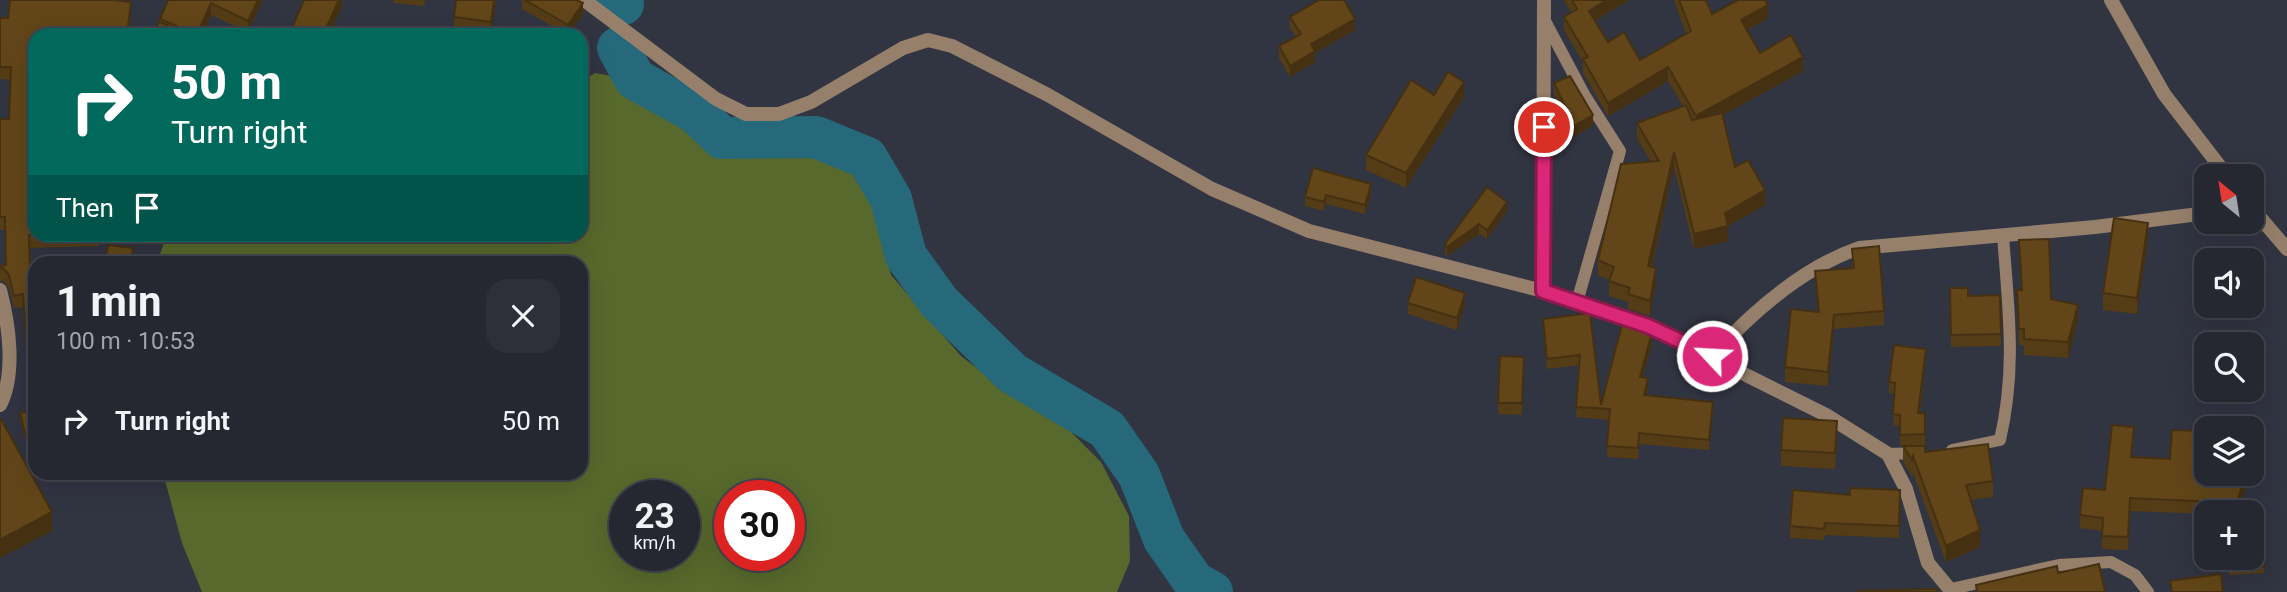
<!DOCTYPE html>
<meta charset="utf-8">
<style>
:root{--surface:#252731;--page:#2d2f39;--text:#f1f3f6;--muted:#a3a5ab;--line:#42444d}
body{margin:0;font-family:Roboto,sans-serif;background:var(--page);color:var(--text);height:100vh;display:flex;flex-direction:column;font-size:26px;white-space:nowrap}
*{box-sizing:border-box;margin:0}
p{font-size:23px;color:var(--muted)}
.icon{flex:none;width:38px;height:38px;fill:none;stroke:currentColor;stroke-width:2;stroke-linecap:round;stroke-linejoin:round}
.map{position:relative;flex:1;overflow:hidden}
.side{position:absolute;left:28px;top:256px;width:560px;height:224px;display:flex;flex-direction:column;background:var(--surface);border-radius:21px;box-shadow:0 7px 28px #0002,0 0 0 2px var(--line)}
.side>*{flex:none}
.banner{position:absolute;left:28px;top:28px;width:560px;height:214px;border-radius:21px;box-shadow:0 7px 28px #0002,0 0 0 2px var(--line);background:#00695c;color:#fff;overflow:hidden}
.needle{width:46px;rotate:330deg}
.buttons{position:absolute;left:2194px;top:164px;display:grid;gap:14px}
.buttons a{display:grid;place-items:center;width:70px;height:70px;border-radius:14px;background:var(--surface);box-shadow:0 7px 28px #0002,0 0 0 2px var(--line);font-size:35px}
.speed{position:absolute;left:609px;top:480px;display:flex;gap:14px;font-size:35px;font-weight:700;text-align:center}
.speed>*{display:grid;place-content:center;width:91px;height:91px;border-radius:50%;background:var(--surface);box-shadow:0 7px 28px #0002,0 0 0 2px var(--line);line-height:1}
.speed small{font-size:18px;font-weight:400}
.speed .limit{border:10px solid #d22;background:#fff;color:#111}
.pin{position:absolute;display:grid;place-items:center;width:60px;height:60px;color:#fff;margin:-30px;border:4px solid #fff;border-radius:50%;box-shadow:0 2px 7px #0007}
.me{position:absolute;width:77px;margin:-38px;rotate:295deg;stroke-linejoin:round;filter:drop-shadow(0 0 5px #0008)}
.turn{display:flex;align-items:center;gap:24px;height:147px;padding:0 28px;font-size:32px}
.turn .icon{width:91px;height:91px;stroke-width:2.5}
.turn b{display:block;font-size:49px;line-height:60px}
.then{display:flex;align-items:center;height:66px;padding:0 28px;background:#0003;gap:14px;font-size:26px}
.round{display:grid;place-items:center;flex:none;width:74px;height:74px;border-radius:21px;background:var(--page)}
.summary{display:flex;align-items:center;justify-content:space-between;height:119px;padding:0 28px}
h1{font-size:42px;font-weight:700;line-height:52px}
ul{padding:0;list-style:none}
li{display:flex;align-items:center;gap:21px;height:91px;padding:0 28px}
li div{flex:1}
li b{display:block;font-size:26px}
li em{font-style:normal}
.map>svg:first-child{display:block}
.forest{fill:#57692c;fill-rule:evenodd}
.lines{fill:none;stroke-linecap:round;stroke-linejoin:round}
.river{stroke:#26697b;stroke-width:42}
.lane{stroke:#96806c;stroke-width:12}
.street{stroke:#96806c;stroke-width:14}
.wall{fill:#543c16}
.shaded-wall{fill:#453112}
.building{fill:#624619;stroke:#453112;stroke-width:2}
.route-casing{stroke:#8e194d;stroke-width:18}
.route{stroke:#db2777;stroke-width:12}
</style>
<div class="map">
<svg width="2287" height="592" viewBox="0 0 2287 592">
<rect width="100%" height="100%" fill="#313441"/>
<path class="forest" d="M595,73L622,78L660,109L686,124L713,149L814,155L855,167L876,204L891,275L961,356L1023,403L1069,430L1101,462L1129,516L1130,561L1117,592H202L182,543L163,473L581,472V262H157L167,235L581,234V82ZM625,495H684V555H625ZM789,495V555H730V495Z"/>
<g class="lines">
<g class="river">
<path d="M617,0L623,4"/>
<path d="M618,48L635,79L696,113L722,138L816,137L867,158L891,199L906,256L939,302L1012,373L1107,429L1139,475L1164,539L1194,582L1212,592"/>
</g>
<g class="lane">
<path d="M1544,19L1585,96L1620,151L1577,302"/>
<path d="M1952,450L2000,440C2017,367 2008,307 2003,235"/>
<path d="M1888,454L1920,453"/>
<path d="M1951,589L2059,565L2111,562L2135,575L2148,592"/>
</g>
<g class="street">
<path d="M584,0L716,99L746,114H779L811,102L903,48L928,40L952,46L1048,95L1212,189L1309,231L1543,291L1648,326L1826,415L1888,454L1906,489L1928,563L1952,592"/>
<path d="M2111,0L2164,94L2228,177"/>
<path d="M2252,208L2287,249"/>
<path d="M0,290C9,324 16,374 0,405"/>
<path d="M1543,291L1544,0"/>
<path d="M1712,356C1753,311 1802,268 1859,248L2095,227L2207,213"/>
</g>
</g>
<g class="wall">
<path d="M168,0H263L248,32L211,15L202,35H170L167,34V35L160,23V19Z"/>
<path d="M393,0H425L424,6L393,3Z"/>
<path d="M456,0H496L491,33L454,28V17Z"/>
<path d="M522,0H577L583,14L568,35L522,9Z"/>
<path d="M1564,0H1629L1595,21L1608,42L1640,60L1686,33L1674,0H1706L1712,14L1768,18L1747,30L1760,53L1803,71L1722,115L1735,167L1765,205L1728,226V241L1694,249L1674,167L1652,267L1656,283L1650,316L1628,309V302L1609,296V280L1598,275V260L1651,162L1637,138V123L1683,106L1668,81L1608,116L1583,73V62L1564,30V17L1571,12Z"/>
<path d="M131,14L35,35V234H99V246L30,248V275L35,274V364L27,365L23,307L14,308L9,287L3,281H0V266H6L5,230H0V119H9L11,80L0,79V18Z"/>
<path d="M1290,17L1355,30L1315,53V62L1290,77L1279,58V46L1296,37L1290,28Z"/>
<path d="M1554,83L1593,125L1574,137L1554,94Z"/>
<path d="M1434,95L1464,97L1406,188L1366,170V155Z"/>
<path d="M1313,168L1371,193L1365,214L1326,204L1324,211L1305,206V197Z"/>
<path d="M1487,187L1507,211L1487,239L1479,234L1447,256L1445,254V244Z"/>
<path d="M2148,239L2137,314L2103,310V293Z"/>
<path d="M2019,240L2051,299L2078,321L2068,358L2024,355V345H2019L2017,290H2021Z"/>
<path d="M1852,249L1884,311V325L1834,329L1828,386L1785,382V367L1818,312L1815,271L1852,268Z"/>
<path d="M1950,288L1968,296L2000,295L2001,346L1951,347Z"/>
<path d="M1408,303L1465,304L1457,330L1408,314Z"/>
<path d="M1590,313L1601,405L1646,330L1652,343L1643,377L1648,389L1646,396L1713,413L1709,450L1639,444L1638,459L1607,457L1609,420L1576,417L1579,365L1547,369L1543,330V319Z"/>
<path d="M1500,356L1524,357L1522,415L1498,414Z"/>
<path d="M1926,360L1920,413H1925V445H1900V426L1893,425L1895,393H1889V382Z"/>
<path d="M35,410L25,439L20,419V413Z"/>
<path d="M1837,437L1835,469L1781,466V450Z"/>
<path d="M2134,440L2132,457L2170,459L2199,444L2198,471L2246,474V485L2238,513H2207V514L2130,511L2128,550L2102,549V531L2080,528V515L2105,490Z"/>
<path d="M1903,446L1925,452L1993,481V497L1971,500L1980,547L1946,562L1913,473L1912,476L1903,462Z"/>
<path d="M1900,490L1899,538L1825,535L1824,540L1790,538V526L1850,495Z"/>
<path d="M2263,548L2264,573L2229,575V558Z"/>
</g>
<g class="shaded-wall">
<path d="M258,0H263L248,32V21Z"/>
<path d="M339,0H342V7L329,35H323Z"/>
<path d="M494,0H496L491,33V22Z"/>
<path d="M1607,0H1629L1589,24V11Z"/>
<path d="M131,2V14L128,35H127Z"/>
<path d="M211,3V15L202,35H197Z"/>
<path d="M583,3V14L568,35V25Z"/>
<path d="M1768,5V18L1741,33V20Z"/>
<path d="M1355,19V30L1315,53V62L1290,77V66L1311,44Z"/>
<path d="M1803,57V71L1696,130V116Z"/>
<path d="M1668,67V81L1608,116V103Z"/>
<path d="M1464,82V97L1406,188V173Z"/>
<path d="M1593,115V125L1574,137V126Z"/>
<path d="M1674,152V167L1648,281V266Z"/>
<path d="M1371,184V193L1365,214V205Z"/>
<path d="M1765,190V205L1728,226V241L1694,249V234L1725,213Z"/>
<path d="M1326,195V204L1324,211V202Z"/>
<path d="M1507,202V211L1487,239V230Z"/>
<path d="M2148,223V239L2137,314V298Z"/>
<path d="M1479,224V234L1447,256V247Z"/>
<path d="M1656,268V283L1650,316V301Z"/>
<path d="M1465,293V304L1457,330V318Z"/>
<path d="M2078,305V321L2068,358V342Z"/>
<path d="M1834,315V329L1828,386V372Z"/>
<path d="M1652,332V343L1640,387V377Z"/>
<path d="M1926,349V360L1918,424V413Z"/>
<path d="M1648,378V389L1644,406V395Z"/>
<path d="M1713,402V413L1709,450V440Z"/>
<path d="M35,431V437L25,439V433Z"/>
<path d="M2245,474L2246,485L2237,513V503Z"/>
<path d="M52,512V531L0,558V540Z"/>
<path d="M1980,530V547L1946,562V546Z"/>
</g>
<g class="building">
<path d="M10,0H114L131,2L127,35H35V234H64L29,235L30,275L35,274V352H27L23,294L14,296L9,275L3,268H0V266L6,265L5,217H0V119H9L11,67H0V18H8Z"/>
<path d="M168,0H258L248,21L211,3L197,35L160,19Z"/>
<path d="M304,0H339L323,35H289Z"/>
<path d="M456,0H494L491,22L454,17Z"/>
<path d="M525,0H577L583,3L568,25Z"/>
<path d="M1319,0H1344L1355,19L1311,44L1315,51L1290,66L1279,46L1301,34L1290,17Z"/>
<path d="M1572,0H1607L1589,11L1608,42L1624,32L1640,60L1691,31L1679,0H1706L1712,14L1738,0H1765L1768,5L1741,20L1760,53L1791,35L1803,57L1696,116L1668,67L1608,103L1583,59L1588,57L1564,17L1577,9Z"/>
<path d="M159,22L167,25L165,35H154Z"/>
<path d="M1448,72L1464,82L1406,173L1366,155L1411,80L1434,95Z"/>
<path d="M1570,76L1593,115L1574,126L1554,83Z"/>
<path d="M1686,105L1692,120L1722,113L1735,167L1748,160L1765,190L1725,213L1728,226L1694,234L1674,152L1648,266L1656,268L1650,301L1628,294L1630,288L1609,281L1614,267L1598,260L1621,164L1659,161L1637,123Z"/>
<path d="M1313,168L1371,184L1365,205L1326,195L1324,202L1305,197Z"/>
<path d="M1487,187L1507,202L1487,230L1479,224L1447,247L1445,244Z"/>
<path d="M2114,218L2148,223L2137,298L2103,293Z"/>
<path d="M2049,239L2051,299L2078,305L2068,342L2024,339V329H2019L2017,290H2022L2019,240Z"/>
<path d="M108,245L133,248L131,262H105Z"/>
<path d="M1879,246L1884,311L1834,315L1828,372L1785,367L1791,309L1819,312L1815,271L1854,268L1852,249Z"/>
<path d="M1416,277L1465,293L1457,318L1408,303Z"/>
<path d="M1950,288H1968V296L2000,295L2001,334L1951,335Z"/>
<path d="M1590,313L1601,405L1624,317L1646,325L1645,330L1652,332L1640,377L1648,378L1644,395L1713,402L1709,440L1639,433L1638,448L1607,446L1610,409L1576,407L1580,355L1547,359L1543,319Z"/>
<path d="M1894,345L1926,349L1918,413H1925V434L1900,435V415L1893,414L1895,383L1889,382Z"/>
<path d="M1500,356L1524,357L1522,403H1498Z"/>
<path d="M35,410V431L25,433L20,413Z"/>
<path d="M1783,418L1837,421L1835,453L1781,450Z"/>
<path d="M1,419L52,512L0,540V420Z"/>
<path d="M2112,425L2134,427L2131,457L2170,459L2172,430L2199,431L2197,471H2207V474H2245L2237,503L2130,498L2128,537L2102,536L2103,518L2080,515L2083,488L2105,490Z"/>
<path d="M1988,444L1993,481L1966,485L1980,530L1946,546L1913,456L1912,460L1903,446H1925V452Z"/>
<path d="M1850,488L1900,490L1899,526L1825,523L1824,529L1790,526L1793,490L1850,495Z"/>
<path d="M2263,548L2264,567L2229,569V558H2252V549Z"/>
<path d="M2099,564L2105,592H1977L1976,585L2057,566L2058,573Z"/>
<path d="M2221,574L2223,592H2172L2170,581Z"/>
<path d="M1937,589V592H1858V591Z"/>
</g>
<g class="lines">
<g class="route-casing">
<path id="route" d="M1544,127L1543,291L1648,326L1712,356"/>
</g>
<use href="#route" class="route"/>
</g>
</svg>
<div class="buttons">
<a><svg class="needle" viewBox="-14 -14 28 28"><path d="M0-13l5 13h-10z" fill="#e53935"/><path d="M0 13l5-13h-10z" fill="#a3a5ab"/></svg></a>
<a><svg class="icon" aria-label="sound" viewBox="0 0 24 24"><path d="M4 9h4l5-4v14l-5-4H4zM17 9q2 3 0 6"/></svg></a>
<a><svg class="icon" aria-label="search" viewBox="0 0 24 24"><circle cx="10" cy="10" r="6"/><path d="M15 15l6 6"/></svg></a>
<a><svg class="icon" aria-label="layers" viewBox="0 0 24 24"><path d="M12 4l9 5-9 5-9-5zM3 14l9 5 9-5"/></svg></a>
<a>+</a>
</div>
<div class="speed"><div>23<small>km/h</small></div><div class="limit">30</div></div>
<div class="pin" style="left:1544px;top:127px;background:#d93025"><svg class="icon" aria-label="arrive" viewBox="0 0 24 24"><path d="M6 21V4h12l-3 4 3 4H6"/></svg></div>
<svg class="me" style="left:1712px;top:356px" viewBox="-20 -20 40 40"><circle r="17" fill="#db2777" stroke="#fff" stroke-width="3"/><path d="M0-11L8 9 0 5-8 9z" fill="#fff"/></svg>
<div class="banner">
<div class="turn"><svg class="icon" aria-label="right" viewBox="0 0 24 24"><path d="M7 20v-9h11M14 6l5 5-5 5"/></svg><div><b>50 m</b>Turn right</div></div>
<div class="then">Then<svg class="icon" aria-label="arrive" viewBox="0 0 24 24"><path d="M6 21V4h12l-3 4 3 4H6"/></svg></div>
</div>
<section class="side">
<div class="summary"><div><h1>1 min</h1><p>100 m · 10:53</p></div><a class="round"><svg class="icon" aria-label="close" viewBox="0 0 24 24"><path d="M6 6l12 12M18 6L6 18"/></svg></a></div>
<ul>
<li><svg class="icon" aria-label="right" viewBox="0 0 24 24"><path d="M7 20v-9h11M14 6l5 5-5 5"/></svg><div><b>Turn right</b></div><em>50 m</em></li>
</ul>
</section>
</div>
